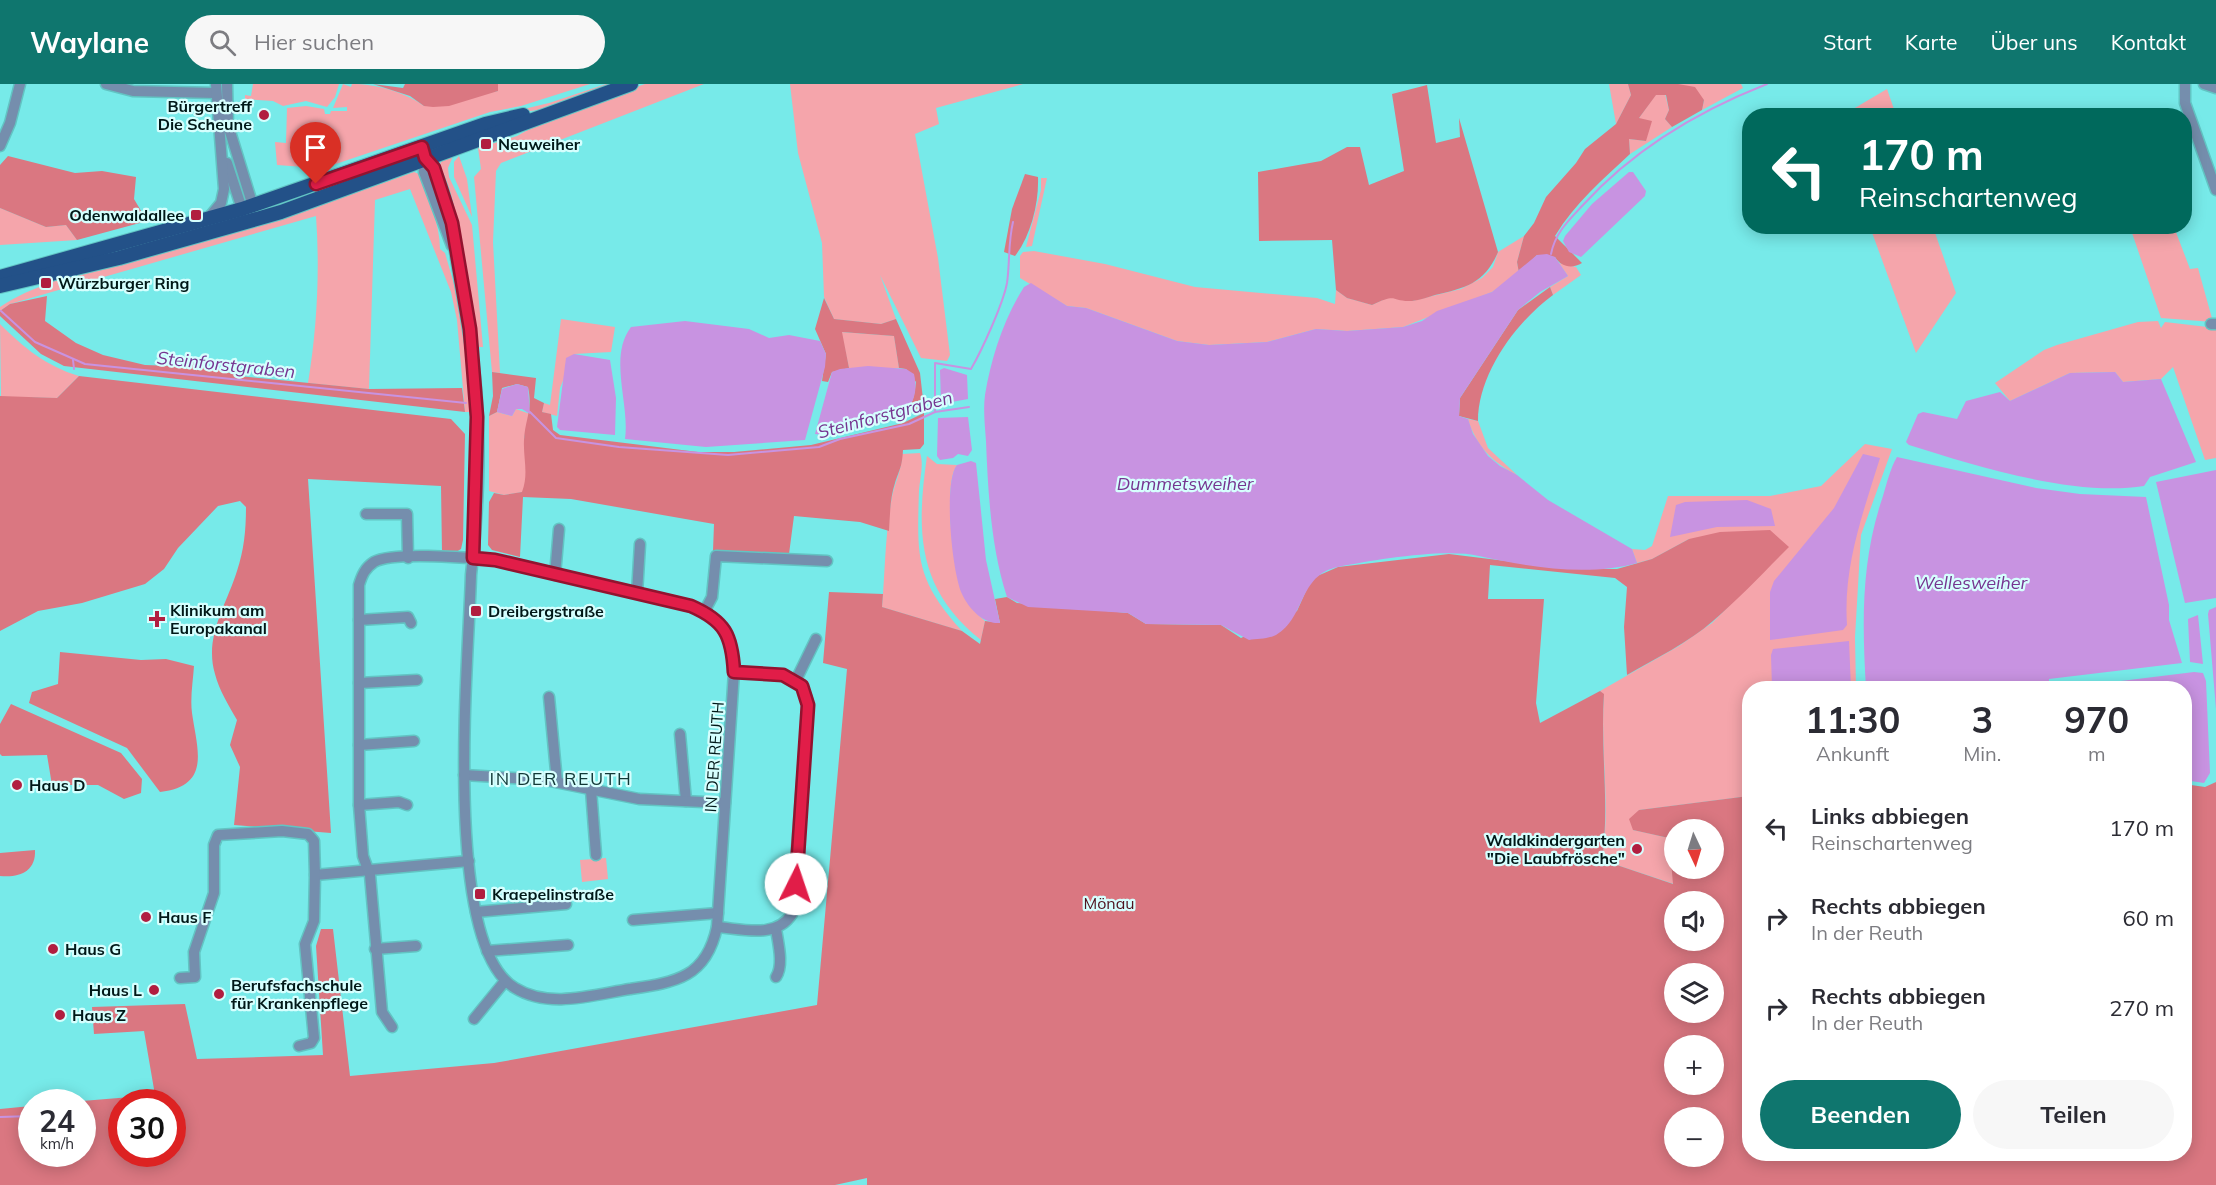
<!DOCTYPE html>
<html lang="de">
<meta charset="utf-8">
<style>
:root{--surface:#fff;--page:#f7f7f7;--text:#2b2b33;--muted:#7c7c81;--accent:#0f766e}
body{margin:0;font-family:Mulish,sans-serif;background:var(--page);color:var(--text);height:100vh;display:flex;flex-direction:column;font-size:22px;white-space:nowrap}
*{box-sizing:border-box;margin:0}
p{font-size:20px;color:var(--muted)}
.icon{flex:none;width:33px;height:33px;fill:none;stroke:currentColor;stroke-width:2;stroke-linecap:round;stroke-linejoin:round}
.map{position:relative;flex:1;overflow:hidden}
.drawer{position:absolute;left:1742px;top:597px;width:450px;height:480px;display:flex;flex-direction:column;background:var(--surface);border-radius:24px;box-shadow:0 3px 15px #0003}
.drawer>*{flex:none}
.top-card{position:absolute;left:1742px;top:24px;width:450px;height:126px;border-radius:24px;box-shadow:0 3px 15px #0003;background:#00695c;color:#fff;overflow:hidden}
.needle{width:39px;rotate:176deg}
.controls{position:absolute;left:1664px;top:735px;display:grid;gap:12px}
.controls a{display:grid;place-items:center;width:60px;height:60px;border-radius:50%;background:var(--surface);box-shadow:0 3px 15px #0003;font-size:30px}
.speed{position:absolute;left:18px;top:1005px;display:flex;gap:12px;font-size:30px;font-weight:700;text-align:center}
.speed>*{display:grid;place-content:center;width:78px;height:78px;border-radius:50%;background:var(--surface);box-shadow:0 3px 15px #0003;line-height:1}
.speed small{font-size:15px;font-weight:400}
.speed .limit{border:9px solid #d22;background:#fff;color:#111}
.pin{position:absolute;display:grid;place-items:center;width:51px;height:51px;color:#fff;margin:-62px -26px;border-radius:50% 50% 50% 0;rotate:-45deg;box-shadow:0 0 6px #0007}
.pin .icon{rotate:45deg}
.me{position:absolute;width:66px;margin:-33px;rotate:4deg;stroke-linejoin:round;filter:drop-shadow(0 0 4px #0008)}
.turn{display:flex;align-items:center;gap:21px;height:126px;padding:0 18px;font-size:27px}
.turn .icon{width:78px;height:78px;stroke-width:2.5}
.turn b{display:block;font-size:42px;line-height:51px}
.eta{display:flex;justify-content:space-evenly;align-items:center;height:102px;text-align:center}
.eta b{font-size:36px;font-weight:700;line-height:42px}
.button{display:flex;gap:12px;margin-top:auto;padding:12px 18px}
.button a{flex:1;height:69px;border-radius:36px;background:var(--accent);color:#fff;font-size:24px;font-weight:700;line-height:69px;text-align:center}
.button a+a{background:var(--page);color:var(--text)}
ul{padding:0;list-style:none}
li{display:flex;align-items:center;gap:18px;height:90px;padding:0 18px}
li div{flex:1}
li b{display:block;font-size:22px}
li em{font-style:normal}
header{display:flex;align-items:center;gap:36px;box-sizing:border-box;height:84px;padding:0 30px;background:var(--accent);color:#fff}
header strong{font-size:28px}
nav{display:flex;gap:33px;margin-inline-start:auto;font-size:21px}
.search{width:420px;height:54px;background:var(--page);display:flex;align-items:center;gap:15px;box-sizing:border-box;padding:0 21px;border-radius:33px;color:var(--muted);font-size:22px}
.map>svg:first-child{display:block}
.green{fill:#f5a5ab}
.forest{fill:#da7781;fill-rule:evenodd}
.water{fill:#c893e1}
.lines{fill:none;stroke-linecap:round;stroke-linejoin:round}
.stream{stroke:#c893e1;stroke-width:2}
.minor-casing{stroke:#62c4c3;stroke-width:13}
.major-casing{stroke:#62c4c3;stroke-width:16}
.minor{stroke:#758ead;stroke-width:10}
.major{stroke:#235188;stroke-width:14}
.route-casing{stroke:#92132f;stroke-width:15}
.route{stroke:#e11d48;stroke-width:10}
.poi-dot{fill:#b11e40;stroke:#d6fffe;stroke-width:2}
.labels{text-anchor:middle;stroke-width:4.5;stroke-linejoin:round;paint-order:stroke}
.poi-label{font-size:16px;font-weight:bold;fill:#001818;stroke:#d6fffe;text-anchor:start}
.street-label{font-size:16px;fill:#001818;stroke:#d6fffe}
.park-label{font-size:16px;fill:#4f111c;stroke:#d6fffe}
.water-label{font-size:18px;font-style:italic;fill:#763590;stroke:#d6fffe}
.neighbourhood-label{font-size:18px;letter-spacing:1.5px;fill:#123837;stroke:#d6fffe}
</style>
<header>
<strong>Waylane</strong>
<div class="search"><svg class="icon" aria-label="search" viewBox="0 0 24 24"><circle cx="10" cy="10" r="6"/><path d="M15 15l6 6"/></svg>Hier suchen</div>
<nav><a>Start</a><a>Karte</a><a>Über uns</a><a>Kontakt</a></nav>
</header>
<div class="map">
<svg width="2216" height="1101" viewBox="0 0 2216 1101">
<rect width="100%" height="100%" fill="#77eae9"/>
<g class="green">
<path d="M253,0H339L335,13L327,23L306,17L283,22L273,17L245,15V11L251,12Z"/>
<path d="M343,0L351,3L352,0C376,0 405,8 424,22L498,7V0H590L521,22L490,28L309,89L304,83L277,81L275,58L286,59L287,24L306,22L324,25L325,30H330L331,27H347V23L333,24Z"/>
<path d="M606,0H618L538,26L494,32L549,19Z"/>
<path d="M645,0H704L501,79L496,87L493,158L500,289L492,288L474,93L481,85L478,64L517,52L549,34Z"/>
<path d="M790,0H1023L936,24L939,40L915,50L938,174L950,271L947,277L921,274L880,191L896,235L881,240L834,235L824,213L822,159L798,69Z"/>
<path d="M1609,0H1628L1631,11L1616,40Z"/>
<path d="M1678,0H1741L1743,4L1702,26L1704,16L1677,2Z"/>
<path d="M1887,5L1896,31H1843Z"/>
<path d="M1656,10H1665L1669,26L1665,35L1672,43L1630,70L1629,55L1646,57L1639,34Z"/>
<path d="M454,70L448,84L449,93L472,141L483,263H479L461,152L439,88L441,76Z"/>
<path d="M459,72L467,95L472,133L454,93V78Z"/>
<path d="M414,88L419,90C428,114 440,140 440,165L445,169L462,228L467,259L471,328H465L457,236L451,208L410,105L375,116L369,305L308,299C317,245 320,187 316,132L10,220L0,227V223C17,212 33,204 53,199V194L366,105Z"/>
<path d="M1041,94H1047L1032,162L1026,163L1041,106Z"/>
<path d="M0,124L46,143L66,141L77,156L0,161Z"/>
<path d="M1870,143H1933L1956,209L1916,269Z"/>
<path d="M2130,143H2174L2190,185L2198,184L2213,238L2161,234Z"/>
<path d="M1524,152L1517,178L1519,189L1492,208L1403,243L1347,247L1316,245L1267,258L1209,261L1177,257L1086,224L1067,222L1020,194V172L1023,168L1034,167L1105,180L1195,203L1317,214L1335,220L1336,206L1347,214L1372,221L1391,212L1412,217L1461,205L1482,194L1493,183L1498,168Z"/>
<path d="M1559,179L1576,183L1581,191L1553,211L1550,203L1568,192Z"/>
<path d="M561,235L615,243L611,268L574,270L560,304L557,332L542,328L544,319L550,321Z"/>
<path d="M2158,237L2161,244L2165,238L2216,244V374L2205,376L2173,283L2161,295L2123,298L2115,288L2070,289L2010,317L1995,299L2044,266L2057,261L2138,238Z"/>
<path d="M0,240C24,264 46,282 79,292L57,314L1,313Z"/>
<path d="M841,248L894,252L899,284H849Z"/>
<path d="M516,325L530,330L524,354L527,396L523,408L504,411L489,407V332L497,328L512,332Z"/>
<path d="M1468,335L1478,337L1488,364L1517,391C1492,378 1476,362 1468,335Z"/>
<path d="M1865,360L1892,365L1861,451L1855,553L1856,604H1749V712L1639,726L1633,746L1669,754L1674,800L1602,776C1611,721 1600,666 1604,611L1600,607L1679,562L1712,539L1788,463L1689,455L1652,475L1637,479L1632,465L1645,466L1652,462L1668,412H1770L1821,402Z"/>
<path d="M920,369C924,380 920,395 919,406C917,473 915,495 962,547L882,523C885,489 885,453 891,419C893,401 902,388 902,370Z"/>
<path d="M927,372L937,380L957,381C943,398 953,486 962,508C966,519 976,529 985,537L981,556C917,505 916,448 927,372Z"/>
<path d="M606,774L608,795L582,798L580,776Z"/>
</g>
<g class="forest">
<path d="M373,0L403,4L405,0H498V7L449,22L433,23L424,22L410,12Z"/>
<path d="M1628,0H1678L1695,3L1704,16L1702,26L1672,43L1665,35L1669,26L1666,11H1656L1639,34L1652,37L1646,57L1629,55L1630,70C1602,96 1575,119 1555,152L1582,179C1572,185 1561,183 1555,173L1537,171L1519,189L1517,178L1524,152L1534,139L1546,113L1576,79L1585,65L1616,40L1631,11Z"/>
<path d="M1427,1L1436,59L1460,53L1459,34L1498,168C1485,199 1466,204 1435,211C1428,213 1420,216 1412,217C1390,218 1399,208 1372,221L1347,214L1336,206L1332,156L1259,157L1258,88L1321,77L1347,63H1360L1369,101L1404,87L1392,10Z"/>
<path d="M8,72L75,89L102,87L136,93L134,115L147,137L77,156L66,141L46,143L0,124V81Z"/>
<path d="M1025,90L1038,93C1039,119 1031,151 1015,172L1004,168L1012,125Z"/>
<path d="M1550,203L1553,211C1516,238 1478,290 1478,337L1459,332L1460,314L1518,226Z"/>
<path d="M47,212L45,237L76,259L103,271L145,281L173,282L193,277L239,292L369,305L462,304L465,328L64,282L41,270L0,232V227L10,220Z"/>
<path d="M824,214L834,235L881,240L896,235L920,289L924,324L899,333C913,323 914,314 916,298L906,285L899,284L894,252L842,248L849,284L832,288L828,298L822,297L826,270L815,245Z"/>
<path d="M492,288L536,294L534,314L544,319L542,328L551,330L553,346L560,351L698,368H734L811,361L903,339L924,329V360L920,365L903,366C902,383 900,384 895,399C890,414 890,431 889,447L860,438L794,432L789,470L713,467L714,440L571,415L523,413L520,473L492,466L488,461L489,418L494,409L504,411L522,408C529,390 523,374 524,356C525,335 533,326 528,303L517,300L502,304L497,328L489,332L493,312Z"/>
<path d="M79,292L451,335L465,350L463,456L461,465L456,468H442L441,402L308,395L331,749L234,741L240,683L230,661L237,636C229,622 219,606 215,590C204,553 226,522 237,487C244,466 246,446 246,423L240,417L218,422L178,464L164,485L145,500L82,519L38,527L0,547V312L57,314Z"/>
<path d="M1770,446L1789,463C1764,488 1740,514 1713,537C1688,559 1656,574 1627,591L1624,543L1627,503L1615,494L1490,481L1488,515H1544L1536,619L1540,639L1600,607L1604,610C1600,666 1610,721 1602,776L1673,800L1669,754L1633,746L1629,735L1639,726L1749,712V1070H2184V700L2205,703L2216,698V1101H867V1094L835,1101H0V1025L31,1022L32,1070H82V1018H70L155,1011L144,947L94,950L92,923L185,920L197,975L323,971L316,862L321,845H333L350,992L494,979L817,921L847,585L823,579L829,508L883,510L882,523L962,547L980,560L985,537L1000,539L995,515L1007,513L1017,519L1128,529L1146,540L1221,541L1241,554L1297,527L1309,500L1315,493L1338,483L1449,470L1571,485H1617L1652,475L1689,455L1720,448ZM1674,746H1713V784H1674ZM1674,818H1713V856H1674ZM1674,890H1713V928H1674ZM1674,962H1713V1000H1674ZM122,1018H172V1070H122ZM1674,1034H1713V1072H1674Z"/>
<path d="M60,568L141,576L166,575L194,582C193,597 190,614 192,629C197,665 212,702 160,708L127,664L29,619L32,608L58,600Z"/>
<path d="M11,620L121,669L142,695L141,709L124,715L98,701H52L47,671L2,672L0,670V640Z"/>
<path d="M35,766C36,787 20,794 0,792V769Z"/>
</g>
<g class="water">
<path d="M1629,88H1633L1646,107L1645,112L1581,173L1569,168L1563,157L1565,152L1592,120Z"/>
<path d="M1547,170L1555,173L1568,192L1540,208L1518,226L1460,314L1459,332L1468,335L1473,350L1488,372L1500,382L1517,391L1548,416L1632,465L1637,479C1588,493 1528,483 1479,472C1444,464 1374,476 1338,483C1298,491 1306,534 1276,551C1268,555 1257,555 1249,556L1221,541L1146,540L1128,529L1028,523L1007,513C991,464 988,408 986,357C985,342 983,326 985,311C991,274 1004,234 1024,203L1031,199L1067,222L1086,224L1177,257L1209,261L1267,258L1316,245L1347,247L1403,243L1422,237L1437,227L1492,208L1537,171Z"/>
<path d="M685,237L749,245L769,254L789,251L820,257L826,270L825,283L805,356L706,363L625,355C630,320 608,273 631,243Z"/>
<path d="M574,270L610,276L616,314L615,351L560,346L557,343L566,274Z"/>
<path d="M868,282L906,285L914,290C919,312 911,328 890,336L824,351L815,350L832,288L840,285Z"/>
<path d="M944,284L967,291L968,315L941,320L940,286Z"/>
<path d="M2115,288L2123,298L2161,295L2196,378L2150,393L2144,402C2074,413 1976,382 1909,361L1906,358L1918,330L1923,328L1957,335L1966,317L2000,308L2010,317L2070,289Z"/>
<path d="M517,300L528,303L530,330L522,325H516L512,332L497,328L502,305Z"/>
<path d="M968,333L972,366L968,372L958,370L953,374L940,376L937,372L938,334Z"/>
<path d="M1863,370L1880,374C1863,429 1843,482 1847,541L1843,546L1770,556V508L1774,497L1834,424Z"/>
<path d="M1897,373L2036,404L2080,410L2146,413L2169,521V536L2182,579L2049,595V604H1866C1862,538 1861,476 1883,412C1887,399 1890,385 1897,373Z"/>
<path d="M971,377L976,379L986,476L1000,539C983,540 969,525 962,510C952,489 943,398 957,381Z"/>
<path d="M2216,386V514L2185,519L2156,398Z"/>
<path d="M1747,416L1771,425L1775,442L1717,443L1670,453L1676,421L1685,418Z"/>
<path d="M2216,523V625L2208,530L2209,526Z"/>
<path d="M2198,531L2203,580L2190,578L2188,535Z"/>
<path d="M1849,557L1851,604H1772L1771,571L1773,565Z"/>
<path d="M2194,588L2203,589L2206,597L2210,689L2204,699L2184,696V604H2064Z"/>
</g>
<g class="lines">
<g class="stream">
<path d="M1551,170C1555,149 1569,136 1583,121C1633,66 1698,27 1767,0"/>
<path d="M1,227L35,258L85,280L466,319"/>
<path d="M73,276L74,285"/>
<path d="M530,328L556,354L619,363L728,371L819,363L840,355L909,340L935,328L969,323"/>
<path d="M935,328V279L971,285C982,266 1003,220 1007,199C1010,178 1008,159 1013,138"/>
<path d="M0,1033L32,1032"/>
</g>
<g class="minor-casing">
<g id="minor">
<path d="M106,0L133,7L215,9"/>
<path d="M227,0L228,41L253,122"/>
<path d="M2185,0V19L2216,106"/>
<path d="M2204,0L2216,4"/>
<path d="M0,62L10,39L20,0"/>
<path d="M425,74L424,88L452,162"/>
<path d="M227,79L242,125"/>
<path d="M207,136L221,119L224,105L216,0"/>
<path d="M2211,240H2216"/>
<path d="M366,430H407L408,474"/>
<path d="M555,491L559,445"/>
<path d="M637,509L640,460"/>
<path d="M704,528L712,513L716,472L827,477"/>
<path d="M359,536L408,533L411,539"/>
<path d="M796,596L816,555"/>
<path d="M359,599L417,596"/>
<path d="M549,613L557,698"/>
<path d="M680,650L686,717"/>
<path d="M359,661L414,657"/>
<path d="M464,691L545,696L639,715L725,719"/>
<path d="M591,706L596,771"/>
<path d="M359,721L399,718L407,721"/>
<path d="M315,791L469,777"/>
<path d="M476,828L566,820"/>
<path d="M633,836L718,829"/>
<path d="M717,843C743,845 776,855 792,830L808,621C804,584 762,590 734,588"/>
<path d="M776,845C778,859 784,881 776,893"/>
<path d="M375,865L416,862"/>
<path d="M487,867L568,861"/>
<path d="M180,894L195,893L194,868L214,809V761L218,751L282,747L308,750L314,757L315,791L314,837L305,860L314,954L311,959L299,962"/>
<path d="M474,935L505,897"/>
<path d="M392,943L382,928L370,791L363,772L359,721V501C362,491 365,484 374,478C394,467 470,474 495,476L676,518C718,530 731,543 734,588L717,843C706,894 676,898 630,905C593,911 549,925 515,904C441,860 469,572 471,491C478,433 481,362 476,304C472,258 462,213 455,168C452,142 445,91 425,74"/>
</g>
</g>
<g class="major-casing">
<g id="major">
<path d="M0,193L242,125L485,40L523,31"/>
<path d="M0,202L119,174L281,128L631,0"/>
</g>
</g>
<use href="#minor" class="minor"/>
<use href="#major" class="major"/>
</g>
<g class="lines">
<g class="route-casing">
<path id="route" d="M316,100L422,63L425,74L434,84L452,139L470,245L477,333L473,474L495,476L691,522C725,537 732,551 734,588L783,591L802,602L808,621L796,800"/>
</g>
<use href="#route" class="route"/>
</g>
<g class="poi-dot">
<circle cx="264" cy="31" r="6"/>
<rect x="480" y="54" width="12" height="12" rx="3"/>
<rect x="190" y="125" width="12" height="12" rx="3"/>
<rect x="40" y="193" width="12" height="12" rx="3"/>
<rect x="470" y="521" width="12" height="12" rx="3"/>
<path d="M154 526h6v6h6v6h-6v6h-6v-6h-6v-6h6z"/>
<circle cx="17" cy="701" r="6"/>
<circle cx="1637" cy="765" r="6"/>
<rect x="474" y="804" width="12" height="12" rx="3"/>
<circle cx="146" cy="833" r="6"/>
<circle cx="53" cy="865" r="6"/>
<circle cx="154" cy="906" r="6"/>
<circle cx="219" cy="910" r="6"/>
<circle cx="60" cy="931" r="6"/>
</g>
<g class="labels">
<g class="poi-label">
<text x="252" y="28" text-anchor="end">Bürgertreff<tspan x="252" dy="18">Die Scheune</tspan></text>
<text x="498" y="66">Neuweiher</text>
<text x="184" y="137" text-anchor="end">Odenwaldallee</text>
<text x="58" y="205">Würzburger Ring</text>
<text x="170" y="532">Klinikum am<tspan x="170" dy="18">Europakanal</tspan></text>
<text x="488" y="533">Dreibergstraße</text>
<text x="29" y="707">Haus D</text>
<text x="1625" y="762" text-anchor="end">Waldkindergarten<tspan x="1625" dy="18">"Die Laubfrösche"</tspan></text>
<text x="492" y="816">Kraepelinstraße</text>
<text x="158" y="839">Haus F</text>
<text x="65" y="871">Haus G</text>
<text x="231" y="907">Berufsfachschule<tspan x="231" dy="18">für Krankenpflege</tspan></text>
<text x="142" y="912" text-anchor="end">Haus L</text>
<text x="72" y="937">Haus Z</text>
</g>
<g class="street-label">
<text transform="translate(714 673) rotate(-86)" y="6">IN DER REUTH</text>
</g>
<g class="park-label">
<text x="1109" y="825">Mönau</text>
</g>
<g class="water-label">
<text transform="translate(226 281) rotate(6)" y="6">Steinforstgraben</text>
<text transform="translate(885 331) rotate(-15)" y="6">Steinforstgraben</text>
<text x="1185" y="406">Dummetsweiher</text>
<text x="1971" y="505">Wellesweiher</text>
</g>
<g class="neighbourhood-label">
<text x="561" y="701">IN DER REUTH</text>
</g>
</g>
</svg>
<div class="controls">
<a><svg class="needle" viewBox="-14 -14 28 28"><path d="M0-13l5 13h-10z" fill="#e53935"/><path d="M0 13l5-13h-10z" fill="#7c7c81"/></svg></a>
<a><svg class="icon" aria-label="sound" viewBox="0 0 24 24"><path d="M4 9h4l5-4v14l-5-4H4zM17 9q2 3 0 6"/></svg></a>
<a><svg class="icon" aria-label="layers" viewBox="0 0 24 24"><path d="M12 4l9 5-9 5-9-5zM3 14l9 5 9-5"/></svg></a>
<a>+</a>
<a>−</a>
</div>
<div class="speed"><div>24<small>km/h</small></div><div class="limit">30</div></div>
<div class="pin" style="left:316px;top:100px;background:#d93025"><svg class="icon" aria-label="arrive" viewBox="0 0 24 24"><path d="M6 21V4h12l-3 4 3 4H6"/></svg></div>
<svg class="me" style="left:796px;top:800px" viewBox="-20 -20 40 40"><circle r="19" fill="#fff"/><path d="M0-13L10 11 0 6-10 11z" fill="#e11d48"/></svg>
<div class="top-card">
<div class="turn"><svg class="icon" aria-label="left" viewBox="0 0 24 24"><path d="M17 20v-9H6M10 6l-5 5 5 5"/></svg><div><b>170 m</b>Reinschartenweg</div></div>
</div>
<section class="drawer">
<div class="eta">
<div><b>11:30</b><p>Ankunft</p></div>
<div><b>3</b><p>Min.</p></div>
<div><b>970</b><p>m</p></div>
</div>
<ul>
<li><svg class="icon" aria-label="left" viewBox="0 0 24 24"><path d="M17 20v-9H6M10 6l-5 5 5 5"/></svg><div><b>Links abbiegen</b><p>Reinschartenweg</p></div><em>170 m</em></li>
<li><svg class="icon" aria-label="right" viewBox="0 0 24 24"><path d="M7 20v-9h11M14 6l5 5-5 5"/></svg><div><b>Rechts abbiegen</b><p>In der Reuth</p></div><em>60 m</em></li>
<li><svg class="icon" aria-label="right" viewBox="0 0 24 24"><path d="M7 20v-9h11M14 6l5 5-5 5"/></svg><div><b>Rechts abbiegen</b><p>In der Reuth</p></div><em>270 m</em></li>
</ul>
<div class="button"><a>Beenden</a><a>Teilen</a></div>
</section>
</div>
